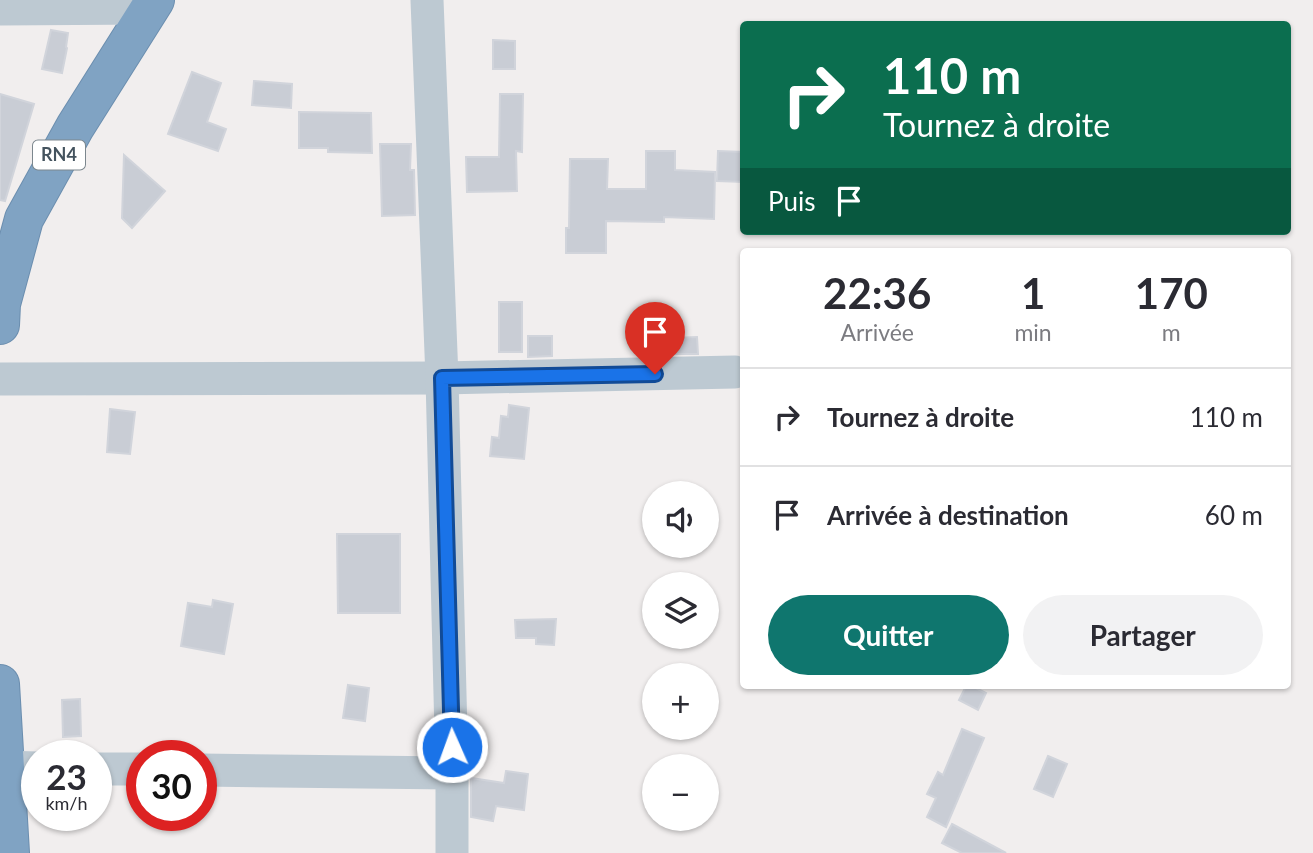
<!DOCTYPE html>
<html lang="fr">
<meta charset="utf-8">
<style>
:root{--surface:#fff;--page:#f2f2f3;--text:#2b2b33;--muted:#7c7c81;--line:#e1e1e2;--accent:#0f766e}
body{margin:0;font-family:Lato,sans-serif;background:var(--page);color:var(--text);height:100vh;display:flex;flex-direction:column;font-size:26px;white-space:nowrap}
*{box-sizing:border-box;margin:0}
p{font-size:23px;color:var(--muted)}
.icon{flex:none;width:38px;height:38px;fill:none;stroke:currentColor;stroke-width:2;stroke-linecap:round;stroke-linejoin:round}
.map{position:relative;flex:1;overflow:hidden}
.details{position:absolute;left:740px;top:248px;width:551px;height:441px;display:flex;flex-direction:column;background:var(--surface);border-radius:7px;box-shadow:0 2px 5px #0004}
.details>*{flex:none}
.guide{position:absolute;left:740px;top:21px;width:551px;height:214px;border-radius:7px;box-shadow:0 2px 5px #0004;background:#0b6e4f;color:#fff;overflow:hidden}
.buttons{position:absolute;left:642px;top:481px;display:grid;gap:14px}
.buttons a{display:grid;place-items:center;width:77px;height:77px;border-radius:50%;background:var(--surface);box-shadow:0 2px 5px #0004;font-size:35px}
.speed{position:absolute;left:21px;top:740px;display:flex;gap:14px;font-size:35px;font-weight:700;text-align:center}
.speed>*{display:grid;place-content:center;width:91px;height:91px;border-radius:50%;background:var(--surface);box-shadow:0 2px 5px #0004;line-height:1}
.speed small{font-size:18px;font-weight:400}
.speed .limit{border:10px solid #d22;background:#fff;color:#111}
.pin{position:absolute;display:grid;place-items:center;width:60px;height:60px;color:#fff;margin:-72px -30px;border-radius:50% 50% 50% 0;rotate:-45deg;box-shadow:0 0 7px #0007}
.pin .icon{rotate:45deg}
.me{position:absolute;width:77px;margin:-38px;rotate:358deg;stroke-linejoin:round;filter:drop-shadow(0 0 5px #0008)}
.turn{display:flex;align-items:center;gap:24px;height:147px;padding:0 28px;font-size:32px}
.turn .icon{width:91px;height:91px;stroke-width:2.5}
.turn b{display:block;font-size:49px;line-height:60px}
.then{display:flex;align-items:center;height:66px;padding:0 28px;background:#0003;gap:14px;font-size:26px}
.eta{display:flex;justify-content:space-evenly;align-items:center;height:119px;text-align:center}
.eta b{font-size:42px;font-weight:700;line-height:49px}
.action{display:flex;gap:14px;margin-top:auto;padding:14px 28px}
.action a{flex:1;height:80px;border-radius:42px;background:var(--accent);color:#fff;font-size:28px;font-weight:700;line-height:80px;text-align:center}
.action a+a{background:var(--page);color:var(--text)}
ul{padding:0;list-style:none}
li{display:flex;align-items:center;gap:21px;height:98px;padding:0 28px;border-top:2px solid var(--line)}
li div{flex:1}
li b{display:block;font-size:26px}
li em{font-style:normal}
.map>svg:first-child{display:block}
.building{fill:#c9cdd5;stroke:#d1d4db;stroke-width:2}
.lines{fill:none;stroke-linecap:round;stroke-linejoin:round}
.highway-casing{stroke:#6b8eaf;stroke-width:40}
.minor{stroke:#bdc9d2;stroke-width:33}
.highway{stroke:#80a3c3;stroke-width:38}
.route-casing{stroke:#114b97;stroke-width:18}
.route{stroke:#1a73e8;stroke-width:12}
.labels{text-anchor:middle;stroke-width:5;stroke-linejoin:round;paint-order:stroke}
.shield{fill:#fff;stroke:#7c878e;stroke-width:2}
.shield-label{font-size:18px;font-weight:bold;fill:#44535e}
</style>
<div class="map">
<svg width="1313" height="853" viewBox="0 0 1313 853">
<rect width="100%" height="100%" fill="#f1eeee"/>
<g class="building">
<path d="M51,30L68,33L66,47L67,48L62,73L42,69Z"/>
<path d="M493,40L515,41V69H493Z"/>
<path d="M192,72L221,83L207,122L226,129L218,151L168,134Z"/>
<path d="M254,81L292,84L291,108L252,105Z"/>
<path d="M0,94L34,104L5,201L0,200Z"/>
<path d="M500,94H523L522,152L516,151L517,191L467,192L466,157H499Z"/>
<path d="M299,112L371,113L372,153L328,152V148H299Z"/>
<path d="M380,144H411L410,170H414L415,215L382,216Z"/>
<path d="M646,151H675V170L715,172L714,219L664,217V222L606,221V253H566V228H569L570,159H608L607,189H646Z"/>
<path d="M718,151L744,152V182L717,181Z"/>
<path d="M124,155L165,191L132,228L122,218Z"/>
<rect x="499" y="302" width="23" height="50"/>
<path d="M528,336H552V356L528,357Z"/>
<path d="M697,337L698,354H674L673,338Z"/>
<path d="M509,405L529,408L524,459L490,456L492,437L499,438L501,416L508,417Z"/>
<path d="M110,409L135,412L130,454L107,452Z"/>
<path d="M337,534H400V613H338Z"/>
<path d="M213,600L233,604L224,654L181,646L188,603L212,607Z"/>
<path d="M556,619L554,645L536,644V638H516L515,620Z"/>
<path d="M348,685L369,688L365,721L343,718Z"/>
<path d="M966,686H972L986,693L978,710L959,700Z"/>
<path d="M80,699L81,736L63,737L62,700Z"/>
<path d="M962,729L984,738L946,827L927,817L936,798L927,794L938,772L943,775Z"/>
<path d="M1048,756L1067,764L1053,797L1034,789Z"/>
<path d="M506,771L528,774L524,810L496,806L493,821L471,817V778L504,783Z"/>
<path d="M952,824L1006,853H962L942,843Z"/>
</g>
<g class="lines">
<g class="highway-casing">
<g id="highway">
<path d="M0,325L1,304L24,219L75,127L155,0"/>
<path d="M0,684L10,853"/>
</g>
</g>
<g class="minor">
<path d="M0,9L150,8"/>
<path d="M0,379L442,378L735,372"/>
<path d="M4,767L37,768"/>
<path d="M96,769H142"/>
<path d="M201,770L452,773L442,378L427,0"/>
<path d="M452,853V773"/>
</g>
<use href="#highway" class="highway"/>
</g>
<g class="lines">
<g class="route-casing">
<path id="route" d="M452,747L442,378L655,374"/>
</g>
<use href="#route" class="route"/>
</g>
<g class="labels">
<rect class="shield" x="33" y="140.5" width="52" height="29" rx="5"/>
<g class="shield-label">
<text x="59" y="161">RN4</text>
</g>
</g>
</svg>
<div class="buttons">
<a><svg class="icon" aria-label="sound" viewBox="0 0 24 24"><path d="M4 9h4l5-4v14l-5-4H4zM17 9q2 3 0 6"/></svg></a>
<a><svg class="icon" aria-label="layers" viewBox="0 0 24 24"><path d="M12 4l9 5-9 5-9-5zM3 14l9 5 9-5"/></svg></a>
<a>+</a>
<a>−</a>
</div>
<div class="speed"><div>23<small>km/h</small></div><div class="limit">30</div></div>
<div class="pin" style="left:655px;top:374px;background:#d93025"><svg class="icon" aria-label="arrive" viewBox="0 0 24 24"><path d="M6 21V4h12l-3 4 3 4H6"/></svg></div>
<svg class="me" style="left:452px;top:747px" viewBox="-20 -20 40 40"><circle r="17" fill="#1a73e8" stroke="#fff" stroke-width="3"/><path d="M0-11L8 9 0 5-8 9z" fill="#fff"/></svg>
<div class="guide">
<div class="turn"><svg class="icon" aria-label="right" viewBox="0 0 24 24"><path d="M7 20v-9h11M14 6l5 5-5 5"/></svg><div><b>110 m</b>Tournez à droite</div></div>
<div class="then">Puis<svg class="icon" aria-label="arrive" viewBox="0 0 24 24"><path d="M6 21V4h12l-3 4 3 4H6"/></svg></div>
</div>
<section class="details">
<div class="eta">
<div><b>22:36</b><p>Arrivée</p></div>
<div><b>1</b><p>min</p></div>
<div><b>170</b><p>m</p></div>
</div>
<ul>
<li><svg class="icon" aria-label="right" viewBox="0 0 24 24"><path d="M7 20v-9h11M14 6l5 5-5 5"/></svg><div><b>Tournez à droite</b></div><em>110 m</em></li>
<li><svg class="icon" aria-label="arrive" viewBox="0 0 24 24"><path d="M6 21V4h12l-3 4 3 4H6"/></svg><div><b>Arrivée à destination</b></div><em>60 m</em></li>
</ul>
<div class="action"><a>Quitter</a><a>Partager</a></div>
</section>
</div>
